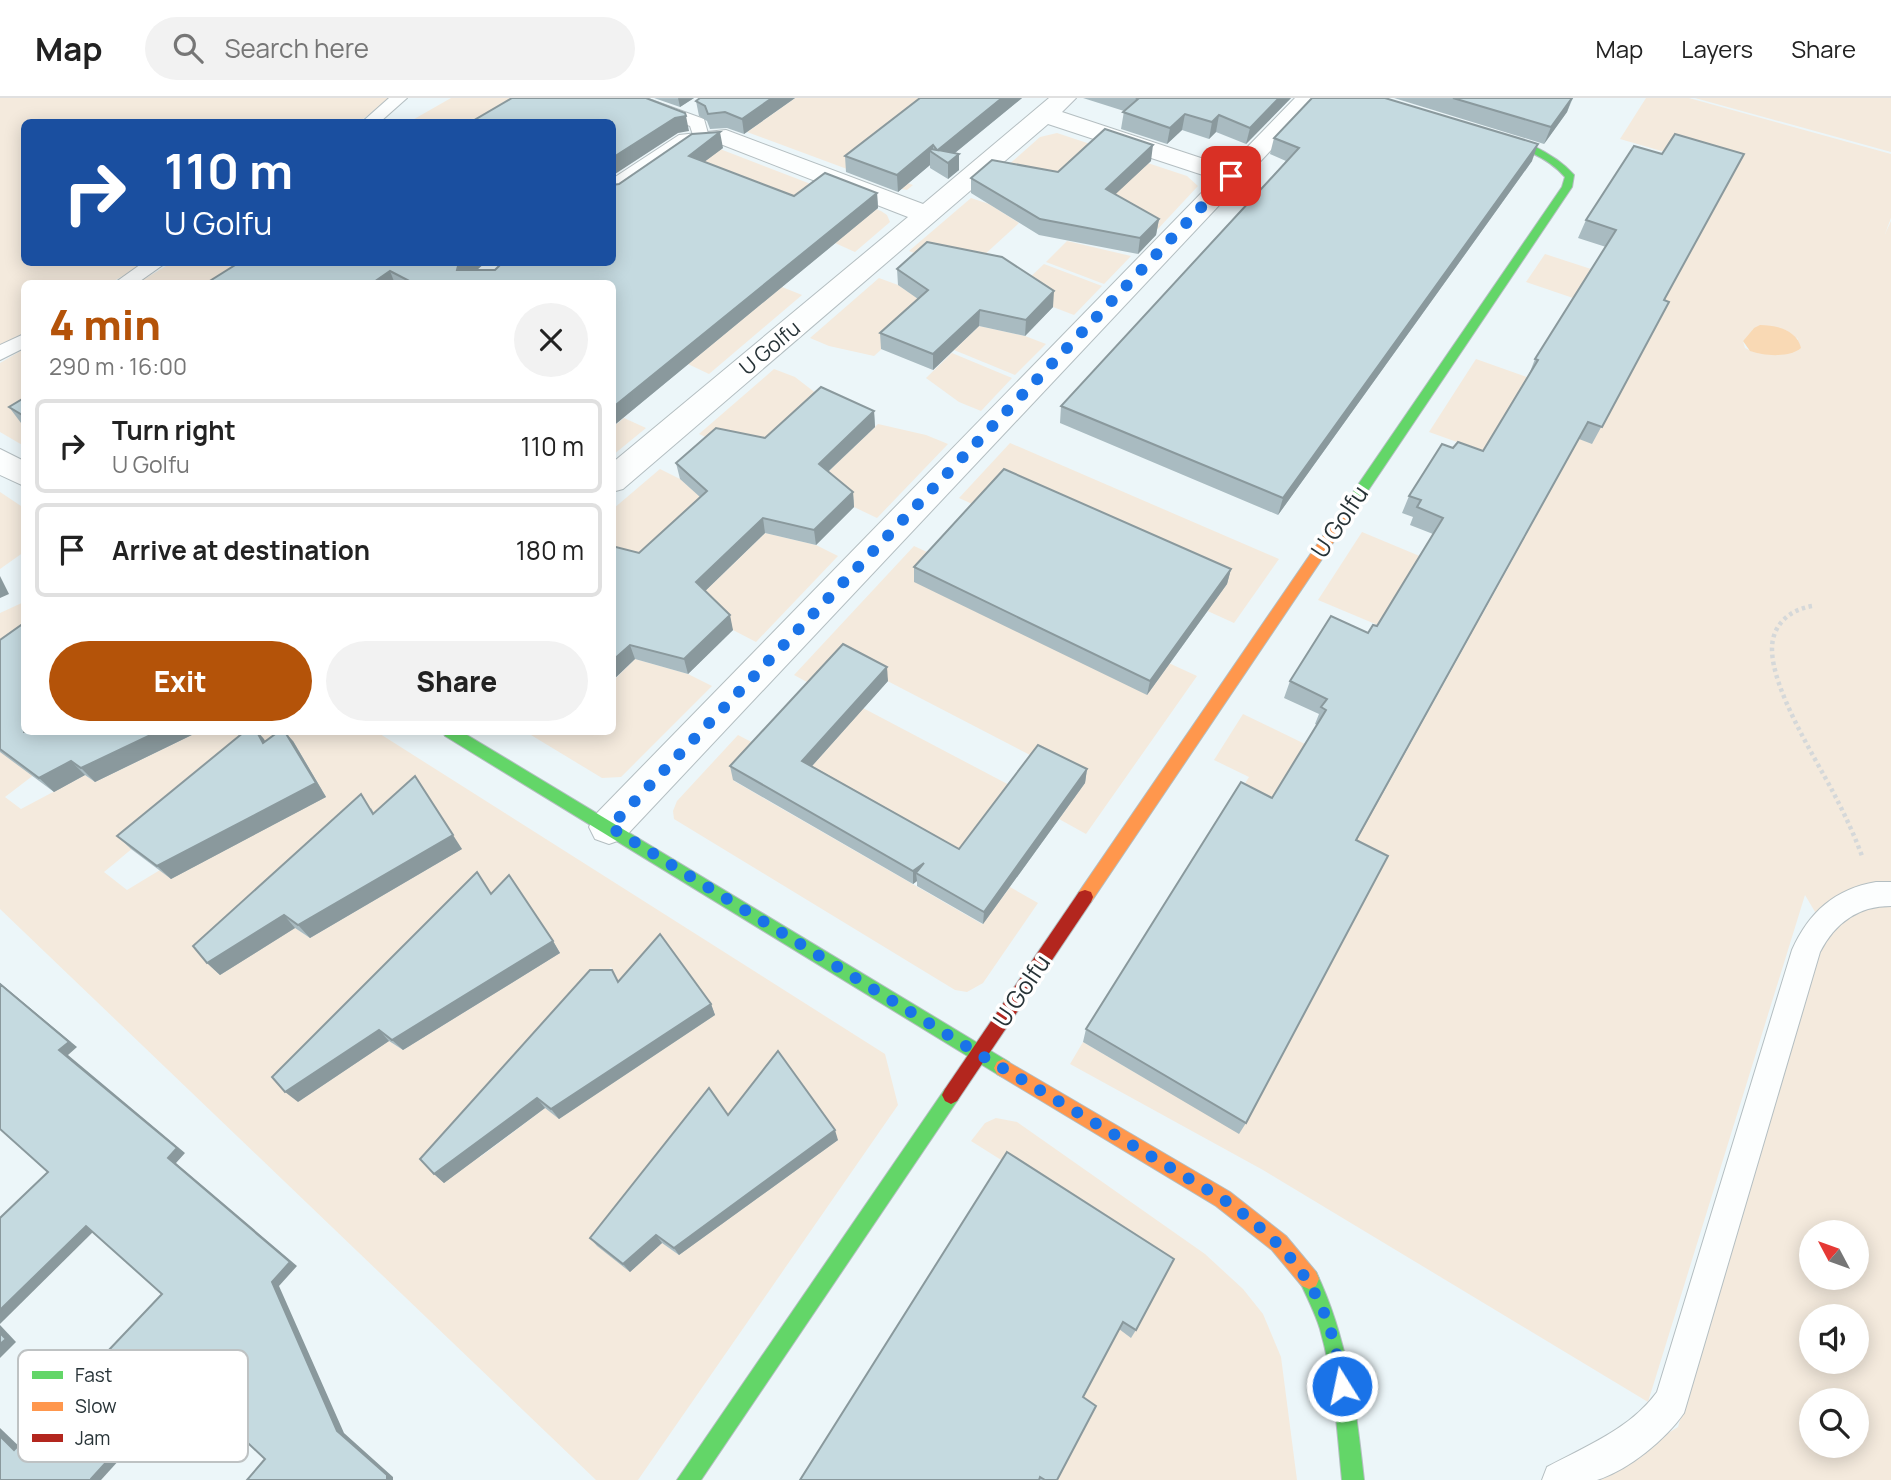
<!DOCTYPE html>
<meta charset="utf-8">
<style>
:root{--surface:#fff;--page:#f2f2f2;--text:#222;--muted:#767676;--line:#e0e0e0;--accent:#b45309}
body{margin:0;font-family:Manrope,sans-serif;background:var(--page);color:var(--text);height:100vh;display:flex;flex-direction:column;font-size:26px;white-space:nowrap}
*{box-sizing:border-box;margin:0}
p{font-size:23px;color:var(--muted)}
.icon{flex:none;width:38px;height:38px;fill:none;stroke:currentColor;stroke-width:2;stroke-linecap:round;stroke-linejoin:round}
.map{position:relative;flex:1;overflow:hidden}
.side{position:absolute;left:21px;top:182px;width:595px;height:455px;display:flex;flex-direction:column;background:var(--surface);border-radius:10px;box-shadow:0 4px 18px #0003}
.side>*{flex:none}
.hud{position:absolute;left:21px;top:21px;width:595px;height:147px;border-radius:10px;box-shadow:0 4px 18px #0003;background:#1a4fa0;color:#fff;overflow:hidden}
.needle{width:46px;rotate:311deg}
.tools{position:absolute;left:1799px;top:1122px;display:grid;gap:14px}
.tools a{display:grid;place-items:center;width:70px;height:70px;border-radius:50%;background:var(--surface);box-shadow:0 4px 18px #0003;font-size:35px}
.pin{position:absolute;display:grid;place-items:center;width:60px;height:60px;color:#fff;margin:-30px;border-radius:14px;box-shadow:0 4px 10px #0006}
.me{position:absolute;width:77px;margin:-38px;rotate:350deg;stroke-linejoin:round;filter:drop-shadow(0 0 5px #0008)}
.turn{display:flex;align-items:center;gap:24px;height:147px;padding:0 28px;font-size:32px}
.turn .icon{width:91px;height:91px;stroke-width:2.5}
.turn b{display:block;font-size:49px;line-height:60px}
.round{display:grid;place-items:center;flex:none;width:74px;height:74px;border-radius:37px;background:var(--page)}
.overview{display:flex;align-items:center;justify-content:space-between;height:119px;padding:0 28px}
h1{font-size:42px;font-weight:800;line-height:52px;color:var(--accent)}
.action{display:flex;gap:14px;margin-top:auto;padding:14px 28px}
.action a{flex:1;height:80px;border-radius:42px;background:var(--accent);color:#fff;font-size:28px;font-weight:800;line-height:80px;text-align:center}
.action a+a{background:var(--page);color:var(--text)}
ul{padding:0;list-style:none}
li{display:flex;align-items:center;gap:21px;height:94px;margin:0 14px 10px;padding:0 14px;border:4px solid var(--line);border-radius:10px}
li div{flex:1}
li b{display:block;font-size:26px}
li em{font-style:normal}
header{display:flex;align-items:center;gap:42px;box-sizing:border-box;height:98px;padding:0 35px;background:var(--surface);border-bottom:2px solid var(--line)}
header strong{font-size:33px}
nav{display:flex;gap:38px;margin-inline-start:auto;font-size:24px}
.search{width:490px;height:63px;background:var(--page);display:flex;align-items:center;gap:18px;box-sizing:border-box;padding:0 24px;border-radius:38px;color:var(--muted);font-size:26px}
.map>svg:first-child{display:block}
.green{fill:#f4eadd;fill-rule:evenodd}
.water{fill:#f9d9b4}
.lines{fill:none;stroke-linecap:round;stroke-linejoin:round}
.lane-casing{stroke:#b4bec1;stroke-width:2}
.street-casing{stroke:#b4bec1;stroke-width:2}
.fast-casing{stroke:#b4bec1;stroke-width:2}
.slow-casing{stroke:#b4bec1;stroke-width:2}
.jam-casing{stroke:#b4bec1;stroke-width:2}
.path{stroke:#d5d8d9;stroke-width:4.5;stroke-dasharray:3.5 3.5;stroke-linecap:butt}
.lane{fill:#fcfefe;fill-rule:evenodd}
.street{fill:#fcfefe;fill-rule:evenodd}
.fast{fill:#63d668;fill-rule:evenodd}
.slow{fill:#ff974d;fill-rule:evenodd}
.jam{fill:#b3261e;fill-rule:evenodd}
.wall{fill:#a9bbc1}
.shaded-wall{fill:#8a999d}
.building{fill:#c5dae0;stroke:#8a999d;stroke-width:2}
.route{stroke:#1a73e8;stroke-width:12;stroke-dasharray:0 21.6}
.labels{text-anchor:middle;stroke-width:7;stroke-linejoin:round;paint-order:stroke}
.far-street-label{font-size:21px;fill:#273337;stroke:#fff}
.street-label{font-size:24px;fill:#273337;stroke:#fff}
.key{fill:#fff;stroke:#bec2c3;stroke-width:2}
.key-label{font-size:19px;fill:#273337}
</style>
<header>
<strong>Map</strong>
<div class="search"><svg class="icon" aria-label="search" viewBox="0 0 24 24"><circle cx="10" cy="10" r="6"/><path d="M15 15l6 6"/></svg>Search here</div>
<nav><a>Map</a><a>Layers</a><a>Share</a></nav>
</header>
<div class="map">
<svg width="1891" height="1382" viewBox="0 0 1891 1382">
<rect width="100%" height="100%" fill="#ecf6f9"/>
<g class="green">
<path d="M0,0H390L359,24H24V164L147,165L110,185L24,186V235L0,249Z"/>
<path d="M451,0H538L500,24H409Z"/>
<path d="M795,0H941L857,67L913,87L907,92L901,91L747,34Z"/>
<path d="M1646,0H1689L1891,56V120L1885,136L1891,123V1382H1592L1678,1329L1824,829L1805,797L1648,1304L1263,1072L1070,966L1083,944L1146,981L1161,954L1236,700L1249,679L1214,662L1243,616L1307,647L1372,715L1471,537L1395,504L1380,528L1318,502L1362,434L1422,459L1432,502L1480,521L1573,352L1485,354L1429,334L1476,261L1538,283L1576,201L1526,184L1545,156L1594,172L1734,74L1620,41ZM1754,230L1786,232L1798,241L1791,255H1756L1745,250L1743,243ZM1811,1134H1857V1180H1811ZM1811,1218H1857V1264H1811ZM1811,1302H1857V1348H1811Z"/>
<path d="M1695,0H1891V54Z"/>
<path d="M1057,35L1187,78L1198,88L1156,133L1057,90L998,76L1040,39Z"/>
<path d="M720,51L881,113L887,117L890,124L855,154L835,145L847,134L688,57Z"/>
<path d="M971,100L989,106L1019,125L971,169L928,160L909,153Z"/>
<path d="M1067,143L1131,158L1104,186L1046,164Z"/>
<path d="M612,164L782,189L802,197L709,276L688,266L703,253L612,186H509Z"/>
<path d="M171,165H280L239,185L136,186Z"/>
<path d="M1044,166L1102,188L1074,217L1053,209L1021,188Z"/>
<path d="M879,180L898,187L929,208L874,258L829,248L810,240Z"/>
<path d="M979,228L1025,238L1046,246L1015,277L954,252Z"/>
<path d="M24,251V322L21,324L24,327V348L0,334V265Z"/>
<path d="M952,255L1012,280L981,313L959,304L926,280Z"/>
<path d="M774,271L795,279L826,303L767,356L719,345L699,336Z"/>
<path d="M624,320L646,330L613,357V329Z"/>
<path d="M878,326L926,337L948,346L877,420L854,409L820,381Z"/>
<path d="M1010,345L1279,461L1234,525L959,400Z"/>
<path d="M660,371L680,381L711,408L643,470L613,462V411Z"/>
<path d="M0,394L24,410V454L0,471Z"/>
<path d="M765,435L816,447L838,458L756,544L733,532L699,499Z"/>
<path d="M914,448L1197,578L1086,736L1059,721L1084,685L845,561L818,590L794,577Z"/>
<path d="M24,504V550L0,567V515Z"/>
<path d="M635,561L688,576L712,588L621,679L602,680L526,634H612L613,583Z"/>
<path d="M863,610L1015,690L959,764L804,677Z"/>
<path d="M0,624L24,634H90L5,699L21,711L85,677L95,684L198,634H377L885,956L898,1007L638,1382H596L0,811ZM229,670L171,780L160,772L127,792L104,774ZM461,751L310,840L295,830ZM517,791L559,855L403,952L389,943ZM611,869L624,896L559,1020L545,1010L480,1059L457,1042ZM781,964L679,1157L662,1145L630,1173Z"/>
<path d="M738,637L763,650L734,683L982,826L1010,789L1038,805L983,885L967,894L955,892L674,721L673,713L677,703Z"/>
<path d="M996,1020L1017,1024L1205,1156L1243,1191L1263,1216L1281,1259L1297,1382H1056L1079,1304L1006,1065L971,1043L985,1025Z"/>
</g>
<path class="water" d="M1760,227C1776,227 1797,232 1801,250C1789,260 1764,258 1750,253L1743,243L1754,230Z"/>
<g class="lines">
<g class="lane-casing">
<g id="lane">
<path d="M389,0H407L380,24H362Z"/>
<path d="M623,0H646L704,21L709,39L701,44L695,43L690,28L625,3Z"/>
<path d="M144,164H167L136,186H113Z"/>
<path d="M24,236V250L0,262V247Z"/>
<path d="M1876,784H1891V808C1858,808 1835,825 1820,854L1684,1315C1666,1341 1629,1372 1597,1382C1582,1382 1558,1382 1542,1382L1547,1369C1586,1348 1630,1331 1657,1294L1792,852C1809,814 1835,791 1876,784Z"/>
</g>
</g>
<g class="street-casing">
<g id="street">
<path d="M1049,0H1076L1062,14L1228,69L1295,0H1320L623,741L609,746L595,741L589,729L595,717L1215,81L1048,26L623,391L612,394V365L908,119L723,47L694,49L621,99L612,101V81L679,37L726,32L923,106Z"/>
<path d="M0,351L24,363V388L0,377Z"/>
</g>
</g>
<g class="fast-casing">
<g id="fast">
<path d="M1482,35C1511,33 1556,56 1574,77L1572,89L1359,406H1349V400L1562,89L1565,79C1543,54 1513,48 1482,39Z"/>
<path d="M443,634H462L1009,964L1012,970L1009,976L1003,979L997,976L445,638Z"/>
<path d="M951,988L957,991L960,997L957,1003L701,1382H677L945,991Z"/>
<path d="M1309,1171L1316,1174C1348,1241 1356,1309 1364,1382H1342C1337,1331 1334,1280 1320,1231C1315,1214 1306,1198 1299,1181L1302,1174Z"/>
</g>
</g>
<g class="slow-casing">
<g id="slow">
<path d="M1354,398L1361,403L1359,406L1091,804L1085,806L1079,804L1077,799L1079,794L1349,400Z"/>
<path d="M1003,961L1230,1094L1286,1138L1316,1174L1319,1181L1316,1188L1309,1191L1302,1188L1272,1152L1216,1108L997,976L994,970L997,964Z"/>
</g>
</g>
<g class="jam-casing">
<path id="jam" d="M1085,792L1091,794L1093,799L1091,804L957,1003L951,1006L945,1003L942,997L945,991L1079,794Z"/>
</g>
<path class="path" d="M1812,508C1789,512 1772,527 1772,551C1772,591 1814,658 1833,694C1844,715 1854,736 1862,758"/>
<use href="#lane" class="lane"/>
<use href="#street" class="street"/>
<use href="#fast" class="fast"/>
<use href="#slow" class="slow"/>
<use href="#jam" class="jam"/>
</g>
<g class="wall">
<path d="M654,0H694L680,9Z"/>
<path d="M700,0H795L744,36L727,30L710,31L707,23L699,18L696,3Z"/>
<path d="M920,0H1022L955,55L959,56V72L948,81L930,70V67L898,94L846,74L845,58Z"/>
<path d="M1083,0H1291L1246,46L1216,34L1209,41L1182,32L1167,46L1121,31L1124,13Z"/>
<path d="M1394,0H1573L1567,14L1544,46Z"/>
<path d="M1274,40L1532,63L1278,417L1060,325L1061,308L1286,63L1270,56Z"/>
<path d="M1634,48L1664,202L1669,204L1592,346L1579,341L1357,742L1246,1025L1239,1036L1083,944L1086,931L1272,700L1317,627L1315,626L1319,616L1284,600L1290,583L1377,528L1433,436L1410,427L1413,419L1402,415L1409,398L1453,350L1483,353L1528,279L1535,261L1606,149L1578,140L1586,122Z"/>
<path d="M723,50L704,64L794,98L877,95L878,110L612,329V186H205L486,164L477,172H495L619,86Z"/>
<path d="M1151,63L1115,96L1159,121L1156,137L1138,156L1039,137L971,95V80L1058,74Z"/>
<path d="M897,171L1053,209L1025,238L979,228L933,272L881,251L880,235L918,201L898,187Z"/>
<path d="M24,300V327L21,325L9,309Z"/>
<path d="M874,313L875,329L828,374L853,394L854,409L816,447L765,435L705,493L733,532L688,576L635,561L612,583L639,455L700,399L680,381L676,365L765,340Z"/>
<path d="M914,469L1231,471L1227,486L1147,597L914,484Z"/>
<path d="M0,542L24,634H198L95,684L85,677L54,694L0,654Z"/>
<path d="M888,583L812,668L959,751L1087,671L1085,685L983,826L917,788V783L913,786L733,682L730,668Z"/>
<path d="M293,643L326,699L171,781L131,751L117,738L265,644Z"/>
<path d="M371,710L374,715L462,751L310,840L295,830L220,877L207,865Z"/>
<path d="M491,796L553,843L560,855L403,952L389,943L298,1004Z"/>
<path d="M612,872L618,884L711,906L715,917L559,1021L545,1010L444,1085L434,1076Z"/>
<path d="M728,1017L838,1042L679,1157L662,1145L630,1174L597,1148L590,1140Z"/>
<path d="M1007,1054L1136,1232L1131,1240L1119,1231L1083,1299L1057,1382H800Z"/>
</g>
<g class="shaded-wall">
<path d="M678,0H694L680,9Z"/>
<path d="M772,0H795L744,36L742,21Z"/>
<path d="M1002,0H1022L945,63L938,52Z"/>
<path d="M1279,0H1291L1246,46L1250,30Z"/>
<path d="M1572,0L1567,14L1544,46L1551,29Z"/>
<path d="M1185,16L1182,32L1167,46L1170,30Z"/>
<path d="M1219,17L1216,34L1209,41L1212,24Z"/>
<path d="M686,18L689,33L678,35L612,78V60L675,20Z"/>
<path d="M720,34L723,50L692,73L689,58Z"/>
<path d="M1538,46L1532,63L1278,417L1283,400Z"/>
<path d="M933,47V55L930,53V67L898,94L897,77Z"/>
<path d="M1153,47L1151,63L1104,107L1106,91Z"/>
<path d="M959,56V72L948,81V65Z"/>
<path d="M877,95L878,110L612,329V310Z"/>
<path d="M1159,121L1156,137L1138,156L1140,140Z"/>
<path d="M463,164H486L463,184L457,172L458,168Z"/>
<path d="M390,173L395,186H371Z"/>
<path d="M1054,193L1053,209L1025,238L1026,222Z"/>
<path d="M980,212L979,228L933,272V256Z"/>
<path d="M874,313L875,329L820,381L819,366Z"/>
<path d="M853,394L854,409L816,447L814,432Z"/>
<path d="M763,420L765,435L699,499L696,484Z"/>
<path d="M1231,471L1227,486L1147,597L1150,583Z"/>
<path d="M0,478L9,496L0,500Z"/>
<path d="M730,517L733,532L688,576L684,561Z"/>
<path d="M630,547L635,561L612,583V563Z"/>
<path d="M887,569L888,583L804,677L802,663Z"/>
<path d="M157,634H198L95,684L81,670Z"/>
<path d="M257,634H258L264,641L274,660L263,645Z"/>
<path d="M285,634L293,643L326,699L171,781L157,768Z"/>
<path d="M71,663L85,677L54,694L39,680Z"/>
<path d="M1087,671L1085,685L983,826L984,814Z"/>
<path d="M453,737L462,751L310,840L298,827Z"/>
<path d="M924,765L916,775L917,783L913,786V773Z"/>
<path d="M284,817L295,830L220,877L207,865Z"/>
<path d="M553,843L560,855L403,952L392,942Z"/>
<path d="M0,885L77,949L68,957L185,1055L176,1065L297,1168L279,1188L344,1335L393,1379V1382H387L337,1333L168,1060L59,952L0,886Z"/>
<path d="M711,906L715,917L559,1021L551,1011Z"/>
<path d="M379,932L389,943L298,1004L285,994Z"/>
<path d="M537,1000L545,1010L444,1085L434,1076Z"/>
<path d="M835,1032L838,1042L679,1157L674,1150Z"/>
<path d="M86,1128L95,1132L0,1226V1212Z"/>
<path d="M656,1137L662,1145L630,1174L623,1166Z"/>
<path d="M0,1227L16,1244L0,1260Z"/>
<path d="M181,1282L189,1285L101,1382H91V1381Z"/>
<path d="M0,1330L25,1354L14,1352L0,1338Z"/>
</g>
<g class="building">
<path d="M512,0H646L685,15L686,18L675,20L612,60V24H471Z"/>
<path d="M700,0H772L742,21L725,14L708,16L705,8L696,3Z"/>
<path d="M920,0H1002L938,52L959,56L948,65L930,53L931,51L937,52L933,47L897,77L845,58Z"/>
<path d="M1136,0H1279L1250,30L1219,17L1212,24L1185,16L1170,30L1123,14L1138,1Z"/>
<path d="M1312,0H1385L1538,46L1283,400L1061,308L1299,50L1274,40Z"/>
<path d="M1453,0H1572L1551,29Z"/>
<path d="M1105,31L1153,47L1106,91L1159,121L1140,140L1040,121L971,80L992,62L1058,74Z"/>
<path d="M720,34L689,58L794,98L825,75L877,95L612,310V186H415L390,173L371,186H205L240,164H463L458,168L457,172H495L503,164H612V87L619,86L692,36Z"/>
<path d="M1675,36L1744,56L1664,202L1669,204L1602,329L1588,324L1356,742L1388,758L1246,1025L1086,931L1241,684L1272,700L1326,612L1321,609L1327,601L1290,583L1331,518L1368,535L1373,527L1377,528L1443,420L1417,409L1421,402L1409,398L1442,346L1453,350L1458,344L1483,353L1538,262L1535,261L1616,132L1586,122L1634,48L1662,56Z"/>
<path d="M927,144L1002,159L1054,193L1026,222L980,212L933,256L880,235L928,192L897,171Z"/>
<path d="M821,289L874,313L819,366L853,394L814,432L763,420L696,484L730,517L684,561L630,547L612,563V448L639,455L707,393L676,365L716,330L765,340Z"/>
<path d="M24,300V318L9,309Z"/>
<path d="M1004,371L1231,471L1150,583L914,469Z"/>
<path d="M24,525V634H157L81,670L71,663L39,680L0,651V542Z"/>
<path d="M843,546L887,569L802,663L959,751L1038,647L1087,671L984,814L916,775L924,765L913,773L730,668Z"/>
<path d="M244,634H257L263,645L278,634H285L316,685L157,768L117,738Z"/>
<path d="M415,678L453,737L298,827L284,817L207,865L193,848L361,696L373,716Z"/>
<path d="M477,774L491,796L509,777L553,843L392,942L379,932L285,994L272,979Z"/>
<path d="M660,836L711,906L551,1011L537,1000L434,1076L420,1061L590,872H612L618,884Z"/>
<path d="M0,886L69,944L59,952L177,1050L168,1060L290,1164L272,1184L337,1333L387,1377V1382H247L265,1361L181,1282L91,1381V1382H0V1338L14,1352L162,1196L86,1128L0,1212V1120L48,1074L0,1031Z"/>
<path d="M778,953L835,1032L674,1150L656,1137L623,1166L590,1140L709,990L728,1017Z"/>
<path d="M1007,1054L1174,1161L1136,1232L1123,1224L1083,1299L1096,1308L1057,1382H1045L1040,1379L1039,1382H800Z"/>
<path d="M0,1235L6,1241L0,1246Z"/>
</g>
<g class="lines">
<path class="route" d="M1231,78L610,729L979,956L1223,1101C1296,1153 1331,1198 1342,1288"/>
</g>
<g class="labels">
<g class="far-street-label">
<text transform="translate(770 250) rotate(-40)" y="7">U Golfu</text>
</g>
<g class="street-label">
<text transform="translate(1340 424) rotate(-56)" y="8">U Golfu</text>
<text transform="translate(1022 893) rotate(-56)" y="8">U Golfu</text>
</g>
</g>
<rect x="18" y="1252" width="230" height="112" rx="10" class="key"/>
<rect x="32" y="1273" width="31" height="8" fill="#63d668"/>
<rect x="32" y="1304" width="31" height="9" fill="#ff974d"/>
<rect x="32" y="1336" width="31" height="8" fill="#b3261e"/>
<g class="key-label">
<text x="75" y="1284">Fast</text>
<text x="75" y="1315">Slow</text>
<text x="75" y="1347">Jam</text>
</g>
</svg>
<div class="tools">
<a><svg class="needle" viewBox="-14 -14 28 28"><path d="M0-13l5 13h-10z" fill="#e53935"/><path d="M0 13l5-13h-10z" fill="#767676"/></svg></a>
<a><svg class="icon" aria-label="sound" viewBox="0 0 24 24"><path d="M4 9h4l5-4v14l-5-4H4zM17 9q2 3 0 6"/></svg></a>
<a><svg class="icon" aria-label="search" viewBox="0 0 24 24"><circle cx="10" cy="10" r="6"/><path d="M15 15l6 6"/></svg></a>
</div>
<div class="pin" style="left:1231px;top:78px;background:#d93025"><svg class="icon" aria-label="arrive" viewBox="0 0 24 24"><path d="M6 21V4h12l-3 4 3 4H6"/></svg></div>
<svg class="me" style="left:1342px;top:1288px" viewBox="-20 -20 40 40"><circle r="17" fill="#1a73e8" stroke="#fff" stroke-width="3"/><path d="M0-11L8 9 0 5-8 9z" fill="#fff"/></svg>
<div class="hud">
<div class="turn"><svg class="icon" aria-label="right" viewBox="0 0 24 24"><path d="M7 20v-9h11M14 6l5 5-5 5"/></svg><div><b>110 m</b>U Golfu</div></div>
</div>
<section class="side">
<div class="overview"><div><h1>4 min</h1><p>290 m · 16:00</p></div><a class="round"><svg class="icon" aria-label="close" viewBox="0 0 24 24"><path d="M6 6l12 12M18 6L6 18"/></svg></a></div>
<ul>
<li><svg class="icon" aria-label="right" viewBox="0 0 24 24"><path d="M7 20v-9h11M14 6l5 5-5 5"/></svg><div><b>Turn right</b><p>U Golfu</p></div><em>110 m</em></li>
<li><svg class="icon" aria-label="arrive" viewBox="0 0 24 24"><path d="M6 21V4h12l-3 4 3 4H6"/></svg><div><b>Arrive at destination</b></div><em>180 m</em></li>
</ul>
<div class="action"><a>Exit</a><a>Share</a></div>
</section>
</div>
